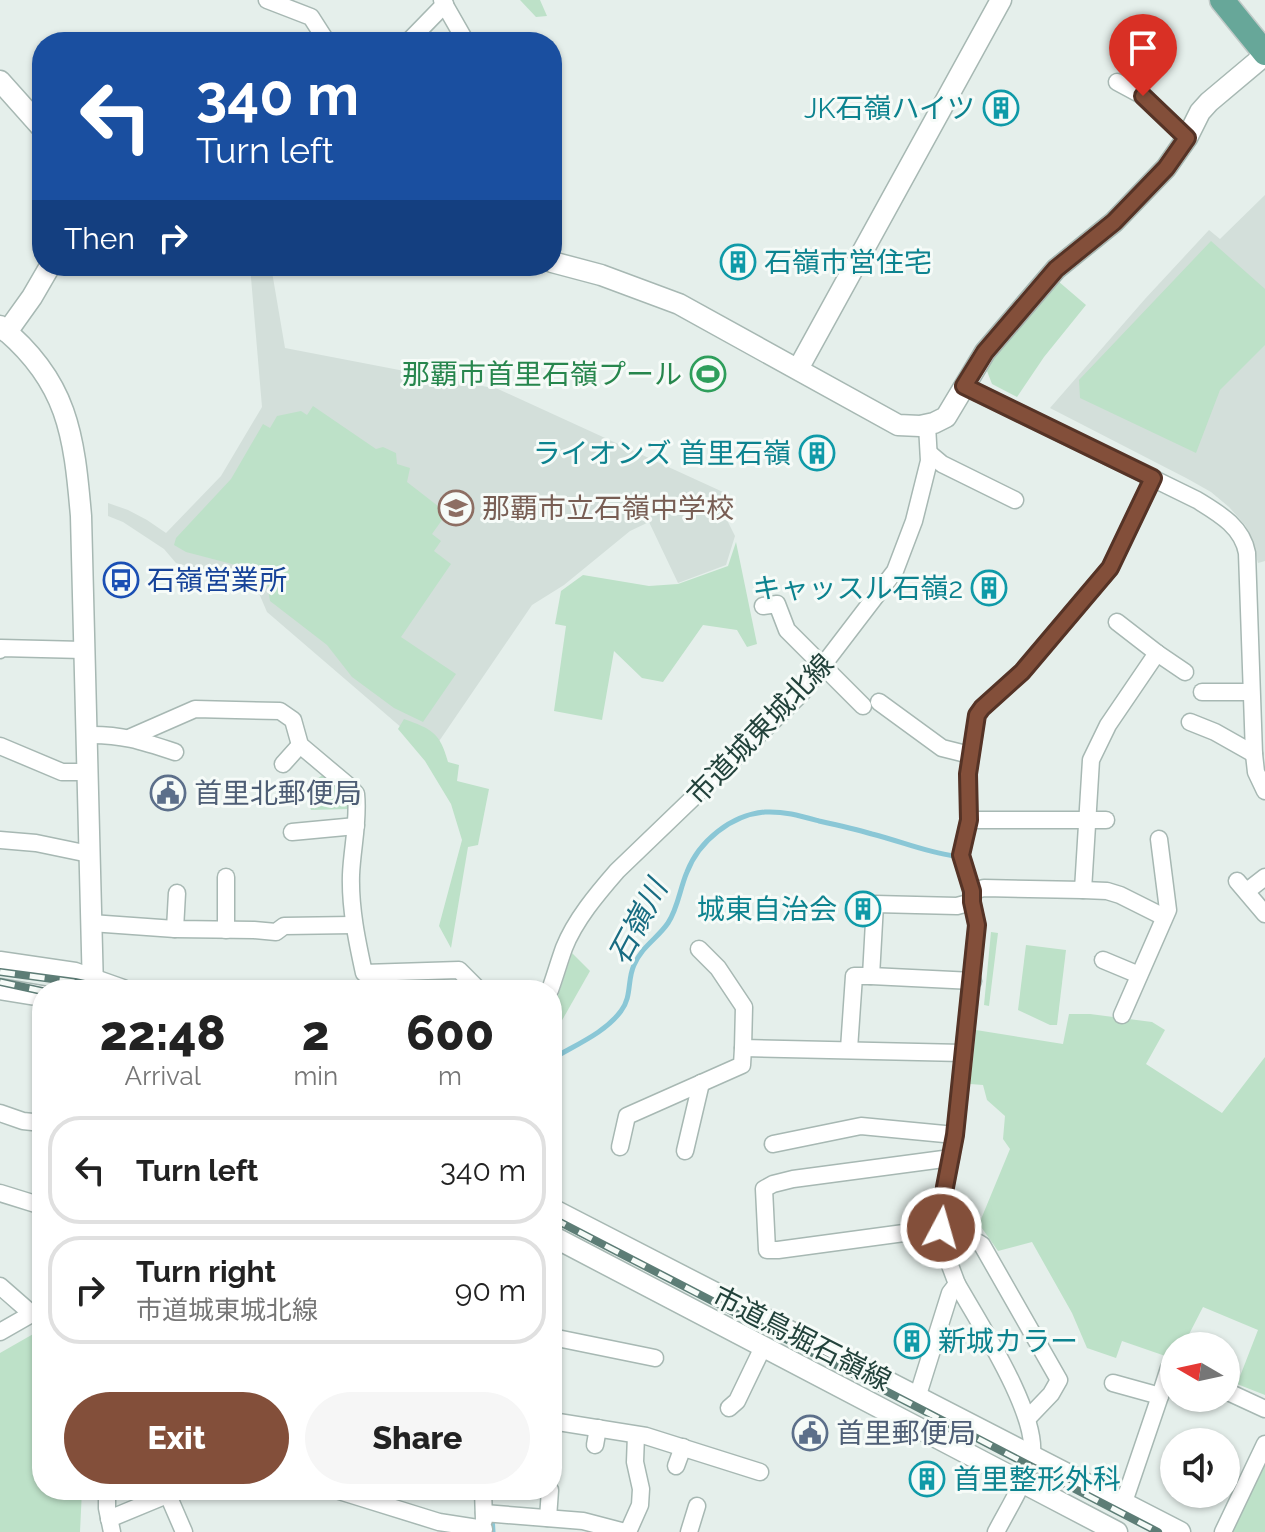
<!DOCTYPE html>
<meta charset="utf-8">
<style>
:root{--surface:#fff;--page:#f6f6f6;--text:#222;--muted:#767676;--line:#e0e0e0;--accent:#834f3a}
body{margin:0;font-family:Raleway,"Noto Sans JP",sans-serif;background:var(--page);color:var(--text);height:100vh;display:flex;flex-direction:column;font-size:30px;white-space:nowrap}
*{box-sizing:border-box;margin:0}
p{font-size:26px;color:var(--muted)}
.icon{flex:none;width:44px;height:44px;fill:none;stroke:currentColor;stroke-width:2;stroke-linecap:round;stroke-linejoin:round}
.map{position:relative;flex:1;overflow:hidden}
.sheet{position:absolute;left:32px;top:980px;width:530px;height:520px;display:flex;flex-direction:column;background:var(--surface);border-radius:32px;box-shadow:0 2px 6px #0004}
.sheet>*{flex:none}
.top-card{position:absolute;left:32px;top:32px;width:530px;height:244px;border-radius:32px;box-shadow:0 2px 6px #0004;background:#1a4fa0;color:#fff;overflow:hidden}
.needle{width:52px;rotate:279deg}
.buttons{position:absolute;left:1160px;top:1332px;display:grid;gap:16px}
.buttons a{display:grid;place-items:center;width:80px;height:80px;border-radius:50%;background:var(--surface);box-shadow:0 2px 6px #0004;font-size:40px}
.pin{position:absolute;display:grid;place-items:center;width:68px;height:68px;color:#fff;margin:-82px -34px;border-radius:50% 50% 50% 0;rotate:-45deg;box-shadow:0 0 8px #0007}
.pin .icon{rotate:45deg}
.me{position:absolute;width:88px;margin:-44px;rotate:6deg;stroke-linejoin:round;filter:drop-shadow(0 0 6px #0008)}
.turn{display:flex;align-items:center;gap:28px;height:168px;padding:0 32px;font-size:36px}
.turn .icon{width:104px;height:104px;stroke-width:2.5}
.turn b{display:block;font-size:56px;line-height:68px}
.then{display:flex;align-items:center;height:76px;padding:0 32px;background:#0003;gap:16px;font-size:30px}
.eta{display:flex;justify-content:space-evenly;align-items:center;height:136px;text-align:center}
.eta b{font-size:48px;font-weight:800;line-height:56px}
.cta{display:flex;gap:16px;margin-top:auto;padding:16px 32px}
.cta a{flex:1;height:92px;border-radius:48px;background:var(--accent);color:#fff;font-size:32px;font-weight:800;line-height:92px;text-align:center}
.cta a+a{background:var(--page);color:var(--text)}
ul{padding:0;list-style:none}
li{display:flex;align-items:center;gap:24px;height:108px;margin:0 16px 12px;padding:0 16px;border:4px solid var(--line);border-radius:32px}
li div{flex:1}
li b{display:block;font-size:30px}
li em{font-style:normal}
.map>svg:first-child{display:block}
.built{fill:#d3dfda}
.green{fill:#bde1c8}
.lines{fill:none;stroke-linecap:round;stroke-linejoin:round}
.stream{stroke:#8ac7d6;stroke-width:5}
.minor-casing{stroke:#a7b8b3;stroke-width:19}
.tertiary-casing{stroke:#a7b8b3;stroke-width:23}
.primary-casing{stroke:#c1cac8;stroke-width:27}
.minor{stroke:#fff;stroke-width:16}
.tertiary{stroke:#fff;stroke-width:20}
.primary{stroke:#67a799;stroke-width:24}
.rail-casing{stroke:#5d7d76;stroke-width:8}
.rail{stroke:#f6fbf8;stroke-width:5;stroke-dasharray:15;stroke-linecap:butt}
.route-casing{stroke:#553326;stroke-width:20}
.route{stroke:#834f3a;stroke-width:14}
.labels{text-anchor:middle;stroke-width:6;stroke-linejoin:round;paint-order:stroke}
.culture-label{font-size:28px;fill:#0d838f;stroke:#f6fbf8;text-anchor:end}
.leisure-label{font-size:28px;fill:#27864d;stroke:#f6fbf8;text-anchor:end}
.education-label{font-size:28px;fill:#785e54;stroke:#f6fbf8;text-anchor:start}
.transit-label{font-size:28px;fill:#164399;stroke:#f6fbf8;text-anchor:start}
.street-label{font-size:28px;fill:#22423b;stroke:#f6fbf8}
.service-label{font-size:28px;fill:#4e5e75;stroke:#f6fbf8;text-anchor:start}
.water-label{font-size:30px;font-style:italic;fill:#186c82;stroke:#f6fbf8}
</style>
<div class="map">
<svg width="1265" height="1532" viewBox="0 0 1265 1532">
<rect width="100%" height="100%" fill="#e5efeb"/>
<g class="built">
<path d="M1265,195V561L1258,563L1252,541L1245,525L1229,507L1211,492L1188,479L1050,408L1145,299L1209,230L1220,239Z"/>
<path d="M250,266H271L285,348L498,389L723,492L720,506L735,536L726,565L678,583L649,522L630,531L564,585L532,605L431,753L267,612L255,584L176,563L164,549L123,522L108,516V503L128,510L147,520L166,533L221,476L262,407Z"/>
</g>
<g class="green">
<path d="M520,0H540L547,16L536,17Z"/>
<path d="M1211,241L1265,289V345L1220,390L1196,453L1080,398L1079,380Z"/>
<path d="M1058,281L1086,305L1044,357L1017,397L992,384L987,371L990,363L1002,349Z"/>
<path d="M313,406L376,449L383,447L396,453L397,464L410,468L407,482L447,513L432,534L441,541L434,551L451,564L401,637L456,674L423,722L394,708L352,677L327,645L270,601L266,577L247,568L186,552L174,545L176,538L231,479L263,424L270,428L277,416L301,411L307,415Z"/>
<path d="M736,542L757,644L747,647L737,630L703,625L663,682L642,678L614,651L602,720L554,711L566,626L555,624L561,591L583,575L649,586L678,584L728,566Z"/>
<path d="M404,719C431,729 440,732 448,762L459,765L457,781L489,789L478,845L468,847L451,948L439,926L462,840L451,804L425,761L398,729Z"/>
<path d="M325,773L351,796L348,809L311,810L304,789Z"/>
<path d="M991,932L998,933L989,1006L984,1005Z"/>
<path d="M1026,945L1066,950L1057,1025H1050L1018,1010Z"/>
<path d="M572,953L590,971L552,1038V1014Z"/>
<path d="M1069,1014H1090L1152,1022L1165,1030L1146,1064L1222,1113L1265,1057V1395L1237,1384L1258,1330L1203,1307L1183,1346H1174V1359L1122,1341L1116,1358L1087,1348L1072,1313L1032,1242L998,1251L979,1224L1010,1149L1003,1139L1005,1116L987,1100L983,1085L970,1084L976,1030L1063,1044Z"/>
<path d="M42,1329V1490H82L80,1532H0V1353Z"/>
<path d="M1265,1457V1532H1230Z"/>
</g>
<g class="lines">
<g class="stream">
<path d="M552,1059C575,1045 605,1033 621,1011C632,997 627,980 634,965C643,945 657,939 668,923C678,908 680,888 687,872C699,841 731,815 765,812C784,811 801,816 819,821C837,825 855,829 872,834C900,841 925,852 954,856"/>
<path d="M492,1515L493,1532"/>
</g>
<g class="minor-casing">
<g id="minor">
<path d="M267,0L311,17L327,42"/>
<path d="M442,0L466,42"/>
<path d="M408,42L445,4"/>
<path d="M1117,82L1143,96L1187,138"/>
<path d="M964,386L1197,500C1218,513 1242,526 1247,553L1254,754L1256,772L1265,791"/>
<path d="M929,453L942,464L1015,500"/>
<path d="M763,606L777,604L787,630L863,706"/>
<path d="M0,650L1,648L83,650"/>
<path d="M1157,653L1185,672"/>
<path d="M1202,692H1251"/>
<path d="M879,702L942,748L970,755"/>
<path d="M1190,722L1215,732L1254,754"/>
<path d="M86,735C121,734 142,741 175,752"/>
<path d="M131,737L195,709L280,711L293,720L300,745L350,787L356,794C359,821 352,848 351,875C350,908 357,941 364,973L459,970L479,990"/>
<path d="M0,746L62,772H87"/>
<path d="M283,764L300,745"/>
<path d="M969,820H1106"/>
<path d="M292,832L356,826"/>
<path d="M0,840L36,843L89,854"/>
<path d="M226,877V930"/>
<path d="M1237,881L1265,914"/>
<path d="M1083,890L1107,891L1120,895L1164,917"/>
<path d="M972,891L984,888L1083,890L1091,760L1108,725L1157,653L1117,622"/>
<path d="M1247,891L1265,877"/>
<path d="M91,923L175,929L254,930L276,932L284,926L353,925"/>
<path d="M175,929L177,893"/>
<path d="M699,949L718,968L744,1007L743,1048L963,1053"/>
<path d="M1103,960L1139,975"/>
<path d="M871,976L875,904L957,906L972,902"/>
<path d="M550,990C555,976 559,962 564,948C575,920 597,894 617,871L801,694L895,571L914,521L929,461L927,425"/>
<path d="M1122,1015L1168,910L1159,839"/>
<path d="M849,1049L854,976H871L973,981"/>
<path d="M0,1113L23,1121L42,1123"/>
<path d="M773,1144L861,1126L955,1135"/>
<path d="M620,1147L627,1116L742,1065L743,1048"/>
<path d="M685,1151L701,1083"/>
<path d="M0,1193L42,1206"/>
<path d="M941,1228L778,1250H767L764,1189L773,1184L793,1179L951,1158"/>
<path d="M942,1244C954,1242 971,1237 982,1245L1059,1380L1051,1394L1028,1418"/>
<path d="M957,1284C978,1321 1042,1419 1031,1459C1024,1484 1008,1509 996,1532"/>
<path d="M0,1286L32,1314"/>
<path d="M0,1332L42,1308"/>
<path d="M552,1337L655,1358"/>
<path d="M1113,1383L1160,1396L1124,1502"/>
<path d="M1226,1391L1265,1409"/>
<path d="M1160,1396L1169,1368"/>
<path d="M917,1398L950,1293L957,1284L942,1244L941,1228L945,1187L955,1135L977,925L972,902V891L961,855L969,820L968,774L977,715L982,708L1022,672L1110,568L1153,478"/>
<path d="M729,1408L737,1401L763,1347"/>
<path d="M552,1421L646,1436L760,1472"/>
<path d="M595,1445L598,1428"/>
<path d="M676,1466L683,1447"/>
<path d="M107,1490V1508L112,1532"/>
<path d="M336,1490L439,1522L484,1529"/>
<path d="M483,1490L484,1520"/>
<path d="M168,1495L184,1532"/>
<path d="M484,1513L583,1521L625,1532"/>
<path d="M548,1518L550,1490"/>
<path d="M109,1519L179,1490"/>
<path d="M628,1532L640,1505L641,1489L635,1462L636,1435"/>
<path d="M689,1532L697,1506"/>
<path d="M1223,1532L1265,1444"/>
</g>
</g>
<g class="tertiary-casing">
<g id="tertiary">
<path d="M0,81L42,128"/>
<path d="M552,262L601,275L679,304L898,425L920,426L934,423L946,417L985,352L1056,269L1114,222L1166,168L1187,138L1200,112L1209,102L1265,55"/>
<path d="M0,326C68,381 74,435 81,516L93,990"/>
<path d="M7,332L32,297L50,266"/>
<path d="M798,369L1001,0"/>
<path d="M0,962L75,973L123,990"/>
<path d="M0,989L42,996"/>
<path d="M552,1209L1180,1532"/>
<path d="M552,1236L1117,1532"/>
</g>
</g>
<g class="primary-casing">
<path id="primary" d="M1222,0L1265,53"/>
</g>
<use href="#minor" class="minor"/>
<use href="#tertiary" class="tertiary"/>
<use href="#primary" class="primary"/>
<g class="rail-casing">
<g id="rail">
<path d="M0,972L75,982L112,990"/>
<path d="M0,982L42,991"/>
<path d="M552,1218L1158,1532"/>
</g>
</g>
<use href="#rail" class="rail"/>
</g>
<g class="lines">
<g class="route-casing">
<path id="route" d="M941,1228L945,1187L955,1135L977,925L972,902V891L961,855L969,820L968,774L977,715L982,708L1022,672L1110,568L1153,478L964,386L985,352L1056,269L1114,222L1166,168L1187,138L1143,96"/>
</g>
<use href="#route" class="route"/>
</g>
<defs>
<g id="building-ring" transform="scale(1.8)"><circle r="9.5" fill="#f6fbf8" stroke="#0f9aa8" stroke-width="1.5"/><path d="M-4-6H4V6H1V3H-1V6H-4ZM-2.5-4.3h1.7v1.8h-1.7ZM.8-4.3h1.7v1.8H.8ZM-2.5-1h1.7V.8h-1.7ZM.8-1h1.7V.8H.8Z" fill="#0f9aa8"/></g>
<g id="stadium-ring" transform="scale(1.8)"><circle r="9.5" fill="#f6fbf8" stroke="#2e9e5b" stroke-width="1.5"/><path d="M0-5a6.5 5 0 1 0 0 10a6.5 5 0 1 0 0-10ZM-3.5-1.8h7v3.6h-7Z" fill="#2e9e5b"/></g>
<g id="school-ring" transform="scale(1.8)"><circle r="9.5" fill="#f6fbf8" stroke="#8d6e63" stroke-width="1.5"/><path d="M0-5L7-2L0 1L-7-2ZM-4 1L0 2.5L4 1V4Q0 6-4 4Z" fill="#8d6e63"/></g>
<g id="bus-ring" transform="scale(1.8)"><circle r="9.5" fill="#f6fbf8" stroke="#1a4fb4" stroke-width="1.5"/><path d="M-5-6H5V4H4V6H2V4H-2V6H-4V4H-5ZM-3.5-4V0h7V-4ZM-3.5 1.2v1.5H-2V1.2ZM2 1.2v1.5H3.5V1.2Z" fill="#1a4fb4"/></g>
<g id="civic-ring" transform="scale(1.8)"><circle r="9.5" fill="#f6fbf8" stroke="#5c6f8a" stroke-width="1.5"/><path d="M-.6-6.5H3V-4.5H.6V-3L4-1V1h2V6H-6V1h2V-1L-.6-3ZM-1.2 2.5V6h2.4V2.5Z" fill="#5c6f8a"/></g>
</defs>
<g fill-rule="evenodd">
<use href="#building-ring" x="1001" y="108"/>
<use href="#building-ring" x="738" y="262"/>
<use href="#stadium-ring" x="708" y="374"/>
<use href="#building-ring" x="817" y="453"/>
<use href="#school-ring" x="456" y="508"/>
<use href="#bus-ring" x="121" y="580"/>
<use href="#building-ring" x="989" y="588"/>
<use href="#civic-ring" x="168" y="793"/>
<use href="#building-ring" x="863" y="909"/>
<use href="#building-ring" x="912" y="1341"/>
<use href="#civic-ring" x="810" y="1433"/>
<use href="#building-ring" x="927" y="1479"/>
</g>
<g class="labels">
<g class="culture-label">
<text x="975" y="118">JK石嶺ハイツ</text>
<text x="764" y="272" text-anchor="start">石嶺市営住宅</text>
<text x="791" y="463">ライオンズ 首里石嶺</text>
<text x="963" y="598">キャッスル石嶺2</text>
<text x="837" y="919">城東自治会</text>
<text x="938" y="1351" text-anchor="start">新城カラー</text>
<text x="953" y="1489" text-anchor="start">首里整形外科</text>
</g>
<g class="leisure-label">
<text x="682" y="384">那覇市首里石嶺プール</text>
</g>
<g class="education-label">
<text x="482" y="518">那覇市立石嶺中学校</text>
</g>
<g class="transit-label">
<text x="147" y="590">石嶺営業所</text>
</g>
<g class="street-label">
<text transform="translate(760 729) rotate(-46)" y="10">市道城東城北線</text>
<text transform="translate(802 1338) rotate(27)" y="10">市道鳥堀石嶺線</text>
</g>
<g class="service-label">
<text x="194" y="803">首里北郵便局</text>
<text x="836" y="1443">首里郵便局</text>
</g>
<g class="water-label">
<text transform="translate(638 922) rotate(-62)" y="10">石嶺川</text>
</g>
</g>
</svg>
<div class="buttons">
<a><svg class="needle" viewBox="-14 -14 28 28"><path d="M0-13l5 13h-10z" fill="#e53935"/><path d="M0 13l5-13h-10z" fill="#767676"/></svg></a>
<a><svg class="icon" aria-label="sound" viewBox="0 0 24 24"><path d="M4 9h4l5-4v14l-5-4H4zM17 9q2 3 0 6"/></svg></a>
</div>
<div class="pin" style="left:1143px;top:96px;background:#d93025"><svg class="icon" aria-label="arrive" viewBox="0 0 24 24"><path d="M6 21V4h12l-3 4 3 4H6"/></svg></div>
<svg class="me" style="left:941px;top:1228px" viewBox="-20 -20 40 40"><circle r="17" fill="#834f3a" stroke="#fff" stroke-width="3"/><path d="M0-11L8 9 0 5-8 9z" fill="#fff"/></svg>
<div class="top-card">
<div class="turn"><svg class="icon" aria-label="left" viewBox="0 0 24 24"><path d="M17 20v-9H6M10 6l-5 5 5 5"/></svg><div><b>340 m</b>Turn left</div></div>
<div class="then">Then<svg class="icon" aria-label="right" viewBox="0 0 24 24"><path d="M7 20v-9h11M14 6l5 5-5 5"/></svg></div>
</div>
<section class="sheet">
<div class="eta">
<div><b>22:48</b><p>Arrival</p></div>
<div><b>2</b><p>min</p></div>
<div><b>600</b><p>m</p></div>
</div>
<ul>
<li><svg class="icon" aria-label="left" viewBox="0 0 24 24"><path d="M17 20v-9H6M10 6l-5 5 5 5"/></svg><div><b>Turn left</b></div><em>340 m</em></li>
<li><svg class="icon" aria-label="right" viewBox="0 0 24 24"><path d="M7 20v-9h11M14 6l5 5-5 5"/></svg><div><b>Turn right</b><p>市道城東城北線</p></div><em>90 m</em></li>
</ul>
<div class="cta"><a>Exit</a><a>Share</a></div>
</section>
</div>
